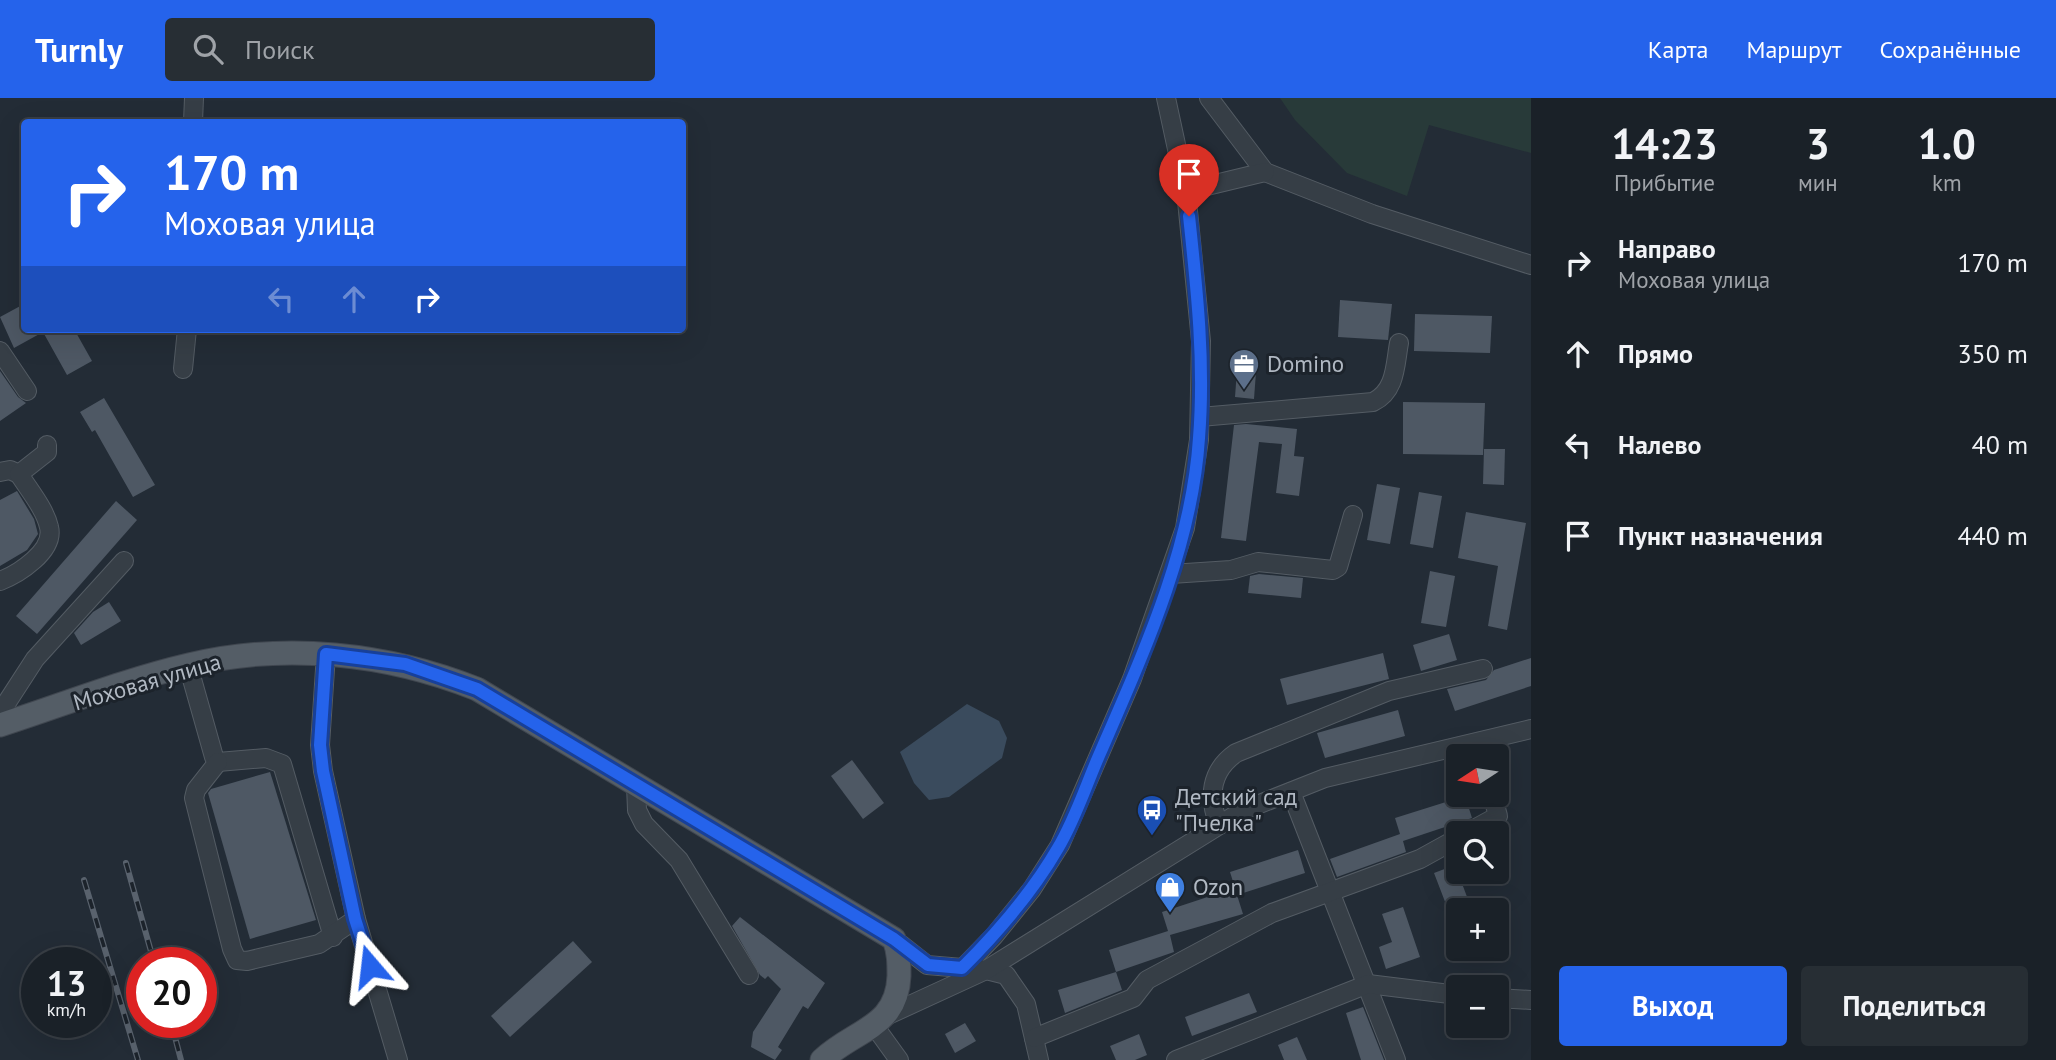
<!DOCTYPE html>
<html lang="ru">
<meta charset="utf-8">
<style>
:root{--surface:#1a2128;--page:#272e34;--text:#f1f3f6;--muted:#9fa3a8;--line:#383e45;--accent:#2563eb}
body{margin:0;font-family:"PT Sans",sans-serif;background:var(--page);color:var(--text);height:100vh;display:flex;flex-direction:column;font-size:26px;white-space:nowrap}
*{box-sizing:border-box;margin:0}
p{font-size:23px;color:var(--muted)}
.icon{flex:none;width:38px;height:38px;fill:none;stroke:currentColor;stroke-width:2;stroke-linecap:round;stroke-linejoin:round}
.map{position:relative;flex:1;overflow:hidden}
.side{display:flex;flex-direction:column;background:var(--surface);width:525px}
.side>*{flex:none}
.banner{position:absolute;left:21px;top:21px;width:665px;height:214px;border-radius:7px;box-shadow:0 7px 28px #0002,0 0 0 2px var(--line);background:#2563eb;color:#fff;overflow:hidden}
.needle{width:46px;rotate:258deg}
.buttons{position:absolute;left:1446px;top:646px;display:grid;gap:14px}
.buttons a{display:grid;place-items:center;width:63px;height:63px;border-radius:7px;background:var(--surface);box-shadow:0 7px 28px #0002,0 0 0 2px var(--line);font-size:35px}
.speed{position:absolute;left:21px;top:849px;display:flex;gap:14px;font-size:35px;font-weight:700;text-align:center}
.speed>*{display:grid;place-content:center;width:91px;height:91px;border-radius:50%;background:var(--surface);box-shadow:0 7px 28px #0002,0 0 0 2px var(--line);line-height:1}
.speed small{font-size:18px;font-weight:400}
.speed .limit{border:10px solid #d22;background:#fff;color:#111}
.pin{position:absolute;display:grid;place-items:center;width:60px;height:60px;color:#fff;margin:-72px -30px;border-radius:50% 50% 50% 0;rotate:-45deg;box-shadow:0 0 7px #0007}
.pin .icon{rotate:45deg}
.me{position:absolute;width:77px;margin:-38px;rotate:343deg;stroke-linejoin:round;filter:drop-shadow(0 0 5px #0008)}
.turn{display:flex;align-items:center;gap:24px;height:147px;padding:0 28px;font-size:32px}
.turn .icon{width:91px;height:91px;stroke-width:2.5}
.turn b{display:block;font-size:49px;line-height:60px}
.lanes{display:flex;align-items:center;height:66px;padding:0 28px;background:#0003;justify-content:center;gap:35px;direction:ltr}
.lanes .off{opacity:.35}
.eta{display:flex;justify-content:space-evenly;align-items:center;height:119px;text-align:center}
.eta b{font-size:42px;font-weight:600;line-height:49px}
.button{display:flex;gap:14px;margin-top:auto;padding:14px 28px}
.button a{flex:1;height:80px;border-radius:7px;background:var(--accent);color:#fff;font-size:28px;font-weight:600;line-height:80px;text-align:center}
.button a+a{background:var(--page);color:var(--text)}
ul{padding:0;list-style:none}
li{display:flex;align-items:center;gap:21px;height:91px;padding:0 28px}
li div{flex:1}
li b{display:block;font-size:26px}
li em{font-style:normal}
header{display:flex;align-items:center;gap:42px;box-sizing:border-box;height:98px;padding:0 35px;background:var(--accent);color:#fff}
header strong{font-size:33px}
nav{display:flex;gap:38px;margin-inline-start:auto;font-size:24px}
.search{width:490px;height:63px;background:var(--page);display:flex;align-items:center;gap:18px;box-sizing:border-box;padding:0 24px;border-radius:7px;color:var(--muted);font-size:26px}
main{display:flex;flex:1;min-height:0}
.map>svg:first-child{display:block}
.green{fill:#283a39}
.water{fill:#3a4b5d}
.building{fill:#4e5864}
.lines{fill:none;stroke-linecap:round;stroke-linejoin:round}
.minor-casing{stroke:#545c64;stroke-width:20}
.major-casing{stroke:#404750;stroke-width:25}
.minor{stroke:#363e46;stroke-width:18}
.major{stroke:#545d66;stroke-width:23}
.rail-casing{stroke:#59626d;stroke-width:6}
.rail{stroke:#1c232b;stroke-width:3.5;stroke-dasharray:10;stroke-linecap:butt}
.route-casing{stroke:#184099;stroke-width:18}
.route{stroke:#2563eb;stroke-width:12}
.labels{text-anchor:middle;stroke-width:6;stroke-linejoin:round;paint-order:stroke}
.poi-label{font-size:23px;fill:#b1b9c3;stroke:#1c232b;text-anchor:start}
.street-label{font-size:23px;fill:#b1b9c3;stroke:#1c232b}
</style>
<header>
<strong>Turnly</strong>
<div class="search"><svg class="icon" aria-label="search" viewBox="0 0 24 24"><circle cx="10" cy="10" r="6"/><path d="M15 15l6 6"/></svg>Поиск</div>
<nav><a>Карта</a><a>Маршрут</a><a>Сохранённые</a></nav>
</header>
<main>
<div class="map">
<svg width="1531" height="962" viewBox="0 0 1531 962">
<rect width="100%" height="100%" fill="#232c36"/>
<path class="green" d="M1280,0H1531V55L1429,27L1407,98L1347,75L1295,22Z"/>
<path class="water" d="M967,606L999,623L1007,640L1002,660L949,699L929,702L914,685L900,654Z"/>
<g class="building">
<path d="M1340,202L1392,206L1388,242L1338,239Z"/>
<path d="M24,206V231H74L92,263L67,277L43,234L14,250L0,219Z"/>
<path d="M1415,216L1492,218L1490,255L1414,253Z"/>
<path d="M1237,272L1256,274L1254,301L1235,299Z"/>
<path d="M0,273L18,299L26,305L0,323Z"/>
<path d="M104,300L155,387L133,399L95,332L92,334L80,314Z"/>
<path d="M1403,304L1485,305L1483,357L1403,356Z"/>
<path d="M1246,326L1297,331L1294,358L1304,359L1299,398L1276,395L1282,346L1259,344L1246,443L1221,440L1234,327Z"/>
<path d="M1484,351H1505L1504,387L1483,386Z"/>
<path d="M1377,386L1400,390L1390,446L1367,442Z"/>
<path d="M17,393L34,421L38,436L27,452L0,468V402Z"/>
<path d="M1419,394L1442,398L1433,450L1410,446Z"/>
<path d="M116,403L137,422L37,536L16,518Z"/>
<path d="M1466,414L1526,425L1507,532L1488,528L1498,468L1458,460Z"/>
<path d="M1430,473L1455,478L1446,529L1421,525Z"/>
<path d="M1259,476L1303,480L1301,500L1248,495L1250,478Z"/>
<path d="M109,504L121,523L81,547L74,535L93,514Z"/>
<path d="M1449,536L1457,562L1421,573L1413,547Z"/>
<path d="M1383,555L1389,581L1287,607L1280,581Z"/>
<path d="M1531,560V588L1455,613L1447,591L1486,582L1494,572Z"/>
<path d="M1398,612L1405,638L1325,660L1317,635Z"/>
<path d="M852,662L884,705L863,721L831,678Z"/>
<path d="M270,674L316,822L250,841L208,695L211,691Z"/>
<path d="M1465,698L1472,720L1403,743L1406,754L1337,779L1330,761L1400,736L1395,720Z"/>
<path d="M1298,752L1305,775L1237,797L1243,816L1170,837L1174,854L1116,874L1109,852L1168,833L1162,814L1235,790L1230,774Z"/>
<path d="M1455,767L1472,812H1458L1457,835L1434,775Z"/>
<path d="M1403,809L1420,859L1386,871L1379,849L1392,844L1382,816Z"/>
<path d="M740,819L825,885L808,911L803,908L778,949L782,952L775,962L751,949L753,934L781,891L768,878L765,881L760,877L732,828Z"/>
<path d="M573,843L592,864L510,939L491,918Z"/>
<path d="M1116,874L1122,892L1065,915L1058,892Z"/>
<path d="M1249,895L1257,914L1192,938L1185,919Z"/>
<path d="M1363,909L1384,962H1361L1346,915Z"/>
<path d="M965,925L976,943L955,955L945,936Z"/>
<path d="M1139,936L1147,957L1135,962H1116L1110,948Z"/>
<path d="M1297,939L1307,962H1284L1278,947Z"/>
</g>
<g class="lines">
<g class="minor-casing">
<g id="minor">
<path d="M1209,0L1265,74L1372,116L1531,167"/>
<path d="M193,24L194,0"/>
<path d="M1186,93L1265,74"/>
<path d="M0,253L27,293"/>
<path d="M183,271L187,231"/>
<path d="M1200,319L1373,304C1396,293 1395,267 1399,245"/>
<path d="M0,374L10,372L19,376"/>
<path d="M1171,476L1231,472L1258,464L1333,472L1338,469L1353,417"/>
<path d="M0,483C18,476 55,453 49,429C45,411 29,392 19,376L47,354V347"/>
<path d="M326,556L320,647L323,673L356,821L398,962"/>
<path d="M188,567L214,659L218,664L266,660L282,666L333,839"/>
<path d="M0,615L35,561L124,463"/>
<path d="M218,664L196,692L194,700L232,851L237,862L247,863L319,846L356,821"/>
<path d="M636,687L637,712L644,726L679,762L749,877"/>
<path d="M1291,694L1396,962"/>
<path d="M1219,727C1208,700 1210,673 1236,655L1389,593L1483,571"/>
<path d="M1467,735L1498,718L1492,696"/>
<path d="M894,841L927,867L986,872L1006,877L1026,906L1039,962"/>
<path d="M963,870L994,838L1032,791L1060,747L1132,581L1185,430L1199,342L1201,243L1186,93L1166,0"/>
<path d="M1496,900L1531,902"/>
<path d="M886,918L986,872L1242,713L1325,680L1531,631"/>
<path d="M873,926L899,962"/>
<path d="M1034,940L1133,900L1147,882L1272,815L1420,761L1458,740"/>
<path d="M1176,962L1368,886L1458,897"/>
</g>
</g>
<g class="major-casing">
<path id="major" d="M0,627C62,607 125,582 189,567C285,544 386,555 477,591L894,841C899,854 899,865 899,878C897,930 855,931 822,962"/>
</g>
<use href="#minor" class="minor"/>
<use href="#major" class="major"/>
<g class="rail-casing">
<g id="rail">
<path d="M126,765L154,864"/>
<path d="M84,782L138,962"/>
<path d="M171,924L181,962"/>
</g>
</g>
<use href="#rail" class="rail"/>
</g>
<g class="lines">
<g class="route-casing">
<path id="route" d="M370,868L355,821L323,673L320,647L326,556L405,566L477,591L894,841L928,867L962,870C999,833 1032,795 1058,750C1076,720 1087,684 1101,653C1144,554 1192,449 1199,340C1205,265 1197,192 1189,118"/>
</g>
<use href="#route" class="route"/>
</g>
<defs>
<g id="office-pin" transform="scale(1.575)"><path d="M0 17L-7.5 6A9.5 9.5 0 1 1 7.5 6Z" fill="#5c6f8a" stroke="#1c232b"/><path d="M-6-3h4V-5.5h4V-3h4V5H-6ZM-1-4.5V-3h2v-1.5ZM-6 0V1H6V0Z" fill="#fff"/></g>
<g id="bus-pin" transform="scale(1.575)"><path d="M0 17L-7.5 6A9.5 9.5 0 1 1 7.5 6Z" fill="#1a4fb4" stroke="#1c232b"/><path d="M-5-6H5V4H4V6H2V4H-2V6H-4V4H-5ZM-3.5-4V0h7V-4ZM-3.5 1.2v1.5H-2V1.2ZM2 1.2v1.5H3.5V1.2Z" fill="#fff"/></g>
<g id="shop-pin" transform="scale(1.575)"><path d="M0 17L-7.5 6A9.5 9.5 0 1 1 7.5 6Z" fill="#3f7fe0" stroke="#1c232b"/><path d="M-5-2.5h2.3a2.7 3.5 0 0 1 5.4 0H5L5.5 6h-11ZM-1.5-2.5h3a1.5 2.3 0 0 0-3 0Z" fill="#fff"/></g>
</defs>
<g fill-rule="evenodd">
<use href="#office-pin" x="1244" y="266"/>
<use href="#bus-pin" x="1152" y="712"/>
<use href="#shop-pin" x="1170" y="789"/>
</g>
<g class="labels">
<g class="poi-label">
<text x="1267" y="274">Domino</text>
<text x="1175" y="707">Детский сад<tspan x="1175" dy="26">"Пчелка"</tspan></text>
<text x="1193" y="797">Ozon</text>
</g>
<g class="street-label">
<text transform="translate(147 584) rotate(-16)" y="8">Моховая улица</text>
</g>
</g>
</svg>
<div class="buttons">
<a><svg class="needle" viewBox="-14 -14 28 28"><path d="M0-13l5 13h-10z" fill="#e53935"/><path d="M0 13l5-13h-10z" fill="#9fa3a8"/></svg></a>
<a><svg class="icon" aria-label="search" viewBox="0 0 24 24"><circle cx="10" cy="10" r="6"/><path d="M15 15l6 6"/></svg></a>
<a>+</a>
<a>−</a>
</div>
<div class="speed"><div>13<small>km/h</small></div><div class="limit">20</div></div>
<div class="pin" style="left:1189px;top:118px;background:#d93025"><svg class="icon" aria-label="arrive" viewBox="0 0 24 24"><path d="M6 21V4h12l-3 4 3 4H6"/></svg></div>
<svg class="me" style="left:370px;top:868px" viewBox="-20 -20 40 40"><path d="M0-17L14 15 0 8-14 15z" fill="#2563eb" stroke="#fff" stroke-width="4"/></svg>
<div class="banner">
<div class="turn"><svg class="icon" aria-label="right" viewBox="0 0 24 24"><path d="M7 20v-9h11M14 6l5 5-5 5"/></svg><div><b>170 m</b>Моховая улица</div></div>
<div class="lanes"><svg class="icon off" aria-label="left" viewBox="0 0 24 24"><path d="M17 20v-9H6M10 6l-5 5 5 5"/></svg><svg class="icon off" aria-label="ahead" viewBox="0 0 24 24"><path d="M12 20V5M6 11l6-6 6 6"/></svg><svg class="icon" aria-label="right" viewBox="0 0 24 24"><path d="M7 20v-9h11M14 6l5 5-5 5"/></svg></div>
</div>
</div>
<section class="side">
<div class="eta">
<div><b>14:23</b><p>Прибытие</p></div>
<div><b>3</b><p>мин</p></div>
<div><b>1.0</b><p>km</p></div>
</div>
<ul>
<li><svg class="icon" aria-label="right" viewBox="0 0 24 24"><path d="M7 20v-9h11M14 6l5 5-5 5"/></svg><div><b>Направо</b><p>Моховая улица</p></div><em>170 m</em></li>
<li><svg class="icon" aria-label="ahead" viewBox="0 0 24 24"><path d="M12 20V5M6 11l6-6 6 6"/></svg><div><b>Прямо</b></div><em>350 m</em></li>
<li><svg class="icon" aria-label="left" viewBox="0 0 24 24"><path d="M17 20v-9H6M10 6l-5 5 5 5"/></svg><div><b>Налево</b></div><em>40 m</em></li>
<li><svg class="icon" aria-label="arrive" viewBox="0 0 24 24"><path d="M6 21V4h12l-3 4 3 4H6"/></svg><div><b>Пункт назначения</b></div><em>440 m</em></li>
</ul>
<div class="button"><a>Выход</a><a>Поделиться</a></div>
</section>
</main>
